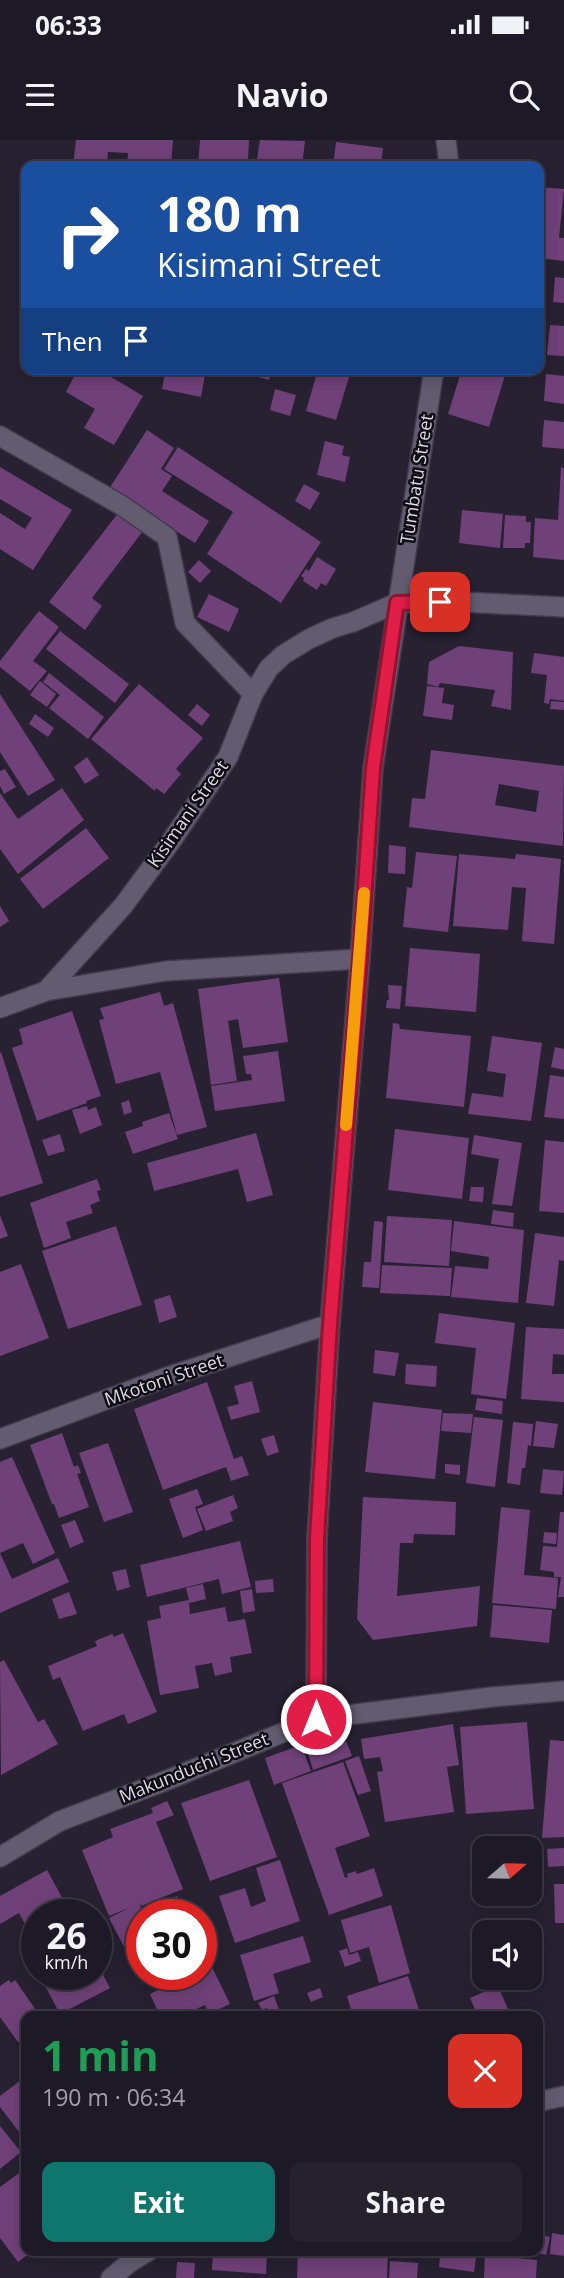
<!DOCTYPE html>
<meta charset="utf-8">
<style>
:root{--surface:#1d1926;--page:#25222e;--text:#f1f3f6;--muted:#a0a0a7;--line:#3b3843;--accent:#0f766e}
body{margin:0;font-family:"Open Sans",sans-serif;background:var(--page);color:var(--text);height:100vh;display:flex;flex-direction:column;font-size:26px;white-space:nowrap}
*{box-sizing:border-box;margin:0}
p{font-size:23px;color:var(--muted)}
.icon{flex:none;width:38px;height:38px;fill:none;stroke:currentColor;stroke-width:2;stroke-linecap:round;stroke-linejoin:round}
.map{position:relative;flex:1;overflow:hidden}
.sheet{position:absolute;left:21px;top:1871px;width:522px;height:245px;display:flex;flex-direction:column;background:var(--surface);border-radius:14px;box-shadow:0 4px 18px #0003,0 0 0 2px var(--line)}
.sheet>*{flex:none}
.banner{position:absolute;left:21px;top:21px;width:523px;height:214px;border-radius:14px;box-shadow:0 4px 18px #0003,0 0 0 2px var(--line);background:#1a4fa0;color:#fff;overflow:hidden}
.needle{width:46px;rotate:70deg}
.tools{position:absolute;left:472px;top:1696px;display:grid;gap:14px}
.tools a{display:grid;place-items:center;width:70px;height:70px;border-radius:14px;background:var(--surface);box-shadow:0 4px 18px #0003,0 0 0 2px var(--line);font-size:35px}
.speed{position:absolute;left:21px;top:1759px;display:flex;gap:14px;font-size:35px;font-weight:700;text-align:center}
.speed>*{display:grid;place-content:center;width:91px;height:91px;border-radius:50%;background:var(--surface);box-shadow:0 4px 18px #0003,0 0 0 2px var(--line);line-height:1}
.speed small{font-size:18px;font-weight:400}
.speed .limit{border:10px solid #d22;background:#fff;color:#111}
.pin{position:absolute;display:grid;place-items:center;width:60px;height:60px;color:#fff;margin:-30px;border-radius:14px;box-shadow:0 4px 10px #0006}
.me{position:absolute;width:77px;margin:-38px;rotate:0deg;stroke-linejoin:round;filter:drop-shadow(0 0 5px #0008)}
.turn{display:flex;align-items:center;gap:24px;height:147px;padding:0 21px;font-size:32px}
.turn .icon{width:91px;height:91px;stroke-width:2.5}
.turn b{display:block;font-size:49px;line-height:60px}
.then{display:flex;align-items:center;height:66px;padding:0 21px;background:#0003;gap:14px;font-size:26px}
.round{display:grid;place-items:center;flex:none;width:74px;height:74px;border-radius:14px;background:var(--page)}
.summary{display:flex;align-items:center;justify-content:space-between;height:119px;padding:0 21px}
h1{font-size:42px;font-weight:700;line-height:52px;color:#1e9e55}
.primary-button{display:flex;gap:14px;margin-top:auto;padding:14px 21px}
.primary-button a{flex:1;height:80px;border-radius:14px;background:var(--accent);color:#fff;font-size:28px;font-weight:700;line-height:80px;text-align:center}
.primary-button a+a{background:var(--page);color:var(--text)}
.status{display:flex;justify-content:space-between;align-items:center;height:49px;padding:0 35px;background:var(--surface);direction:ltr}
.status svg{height:19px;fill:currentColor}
header{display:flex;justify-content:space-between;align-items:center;height:91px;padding:0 21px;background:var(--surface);font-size:32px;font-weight:700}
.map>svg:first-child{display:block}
.building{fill:#704179;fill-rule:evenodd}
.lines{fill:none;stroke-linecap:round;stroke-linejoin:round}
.minor-casing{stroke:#413c4b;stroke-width:22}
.minor{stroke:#635c71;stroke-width:19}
.route-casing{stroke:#92132f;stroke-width:18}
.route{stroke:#e11d48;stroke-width:12}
.slow{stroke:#f59e0b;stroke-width:12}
.labels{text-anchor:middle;stroke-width:5;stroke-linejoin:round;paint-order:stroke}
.street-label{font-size:18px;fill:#ddd9e5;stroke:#0f0c14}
</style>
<div class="status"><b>06:33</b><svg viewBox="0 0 49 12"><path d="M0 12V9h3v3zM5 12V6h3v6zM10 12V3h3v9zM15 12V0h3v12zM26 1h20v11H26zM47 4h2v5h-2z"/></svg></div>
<header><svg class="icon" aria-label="menu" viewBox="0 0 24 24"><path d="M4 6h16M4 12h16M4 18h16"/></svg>Navio<svg class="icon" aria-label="search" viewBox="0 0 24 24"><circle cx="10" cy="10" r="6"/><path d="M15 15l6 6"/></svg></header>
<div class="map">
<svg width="564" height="2138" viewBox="0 0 564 2138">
<rect width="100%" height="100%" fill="#272132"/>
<g class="building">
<path d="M76,0H173L171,26H127L128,13L108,12L107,23L124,24V26H73Z"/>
<path d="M200,0H249L248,21L222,20L221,26H198Z"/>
<path d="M260,0L305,1L302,26H256Z"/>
<path d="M336,2L383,8L381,26H333Z"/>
<path d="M539,47L564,49L559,98H564V121L539,118Z"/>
<path d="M555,137L564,138V163L553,162Z"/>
<path d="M550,185L564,186V216L547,215Z"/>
<path d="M78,229H98L143,256L114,305L84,288L95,269L66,252Z"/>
<path d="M166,229H206L201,257L162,249Z"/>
<path d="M252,229H272L269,240L251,235Z"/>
<path d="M318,229H326L349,237L336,280L306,271Z"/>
<path d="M462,229H507L489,287L448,274Z"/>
<path d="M546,234L564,236V264L544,261Z"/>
<path d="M275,249L296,255L290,276L270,270Z"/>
<path d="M544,280L564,282V309L542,307Z"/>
<path d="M147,290L174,308L161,329L172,336L162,351L209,381L195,403L109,349Z"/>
<path d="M325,301L344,306L342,315L350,317L345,342L317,335Z"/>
<path d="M178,307L321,402L281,463L207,414L233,372L164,329Z"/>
<path d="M0,327L72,370L33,430L0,409V373L25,389L32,378L0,359Z"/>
<path d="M561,327L564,328V420L533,417L535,378L558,380Z"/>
<path d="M304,344L320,353L310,370L295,361Z"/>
<path d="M462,370L503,374L500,408L459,403Z"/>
<path d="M119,372L143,391L92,458L102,466L85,490L49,462Z"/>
<path d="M505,375L526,376V382H531L530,403H525V408H503Z"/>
<path d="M317,417L336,429L326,446L321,443L317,450L303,441L304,438L301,436L306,429L309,431Z"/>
<path d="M199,420L211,431L200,443L188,432Z"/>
<path d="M209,454L239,469L229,492L197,477Z"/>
<path d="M39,471L59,487L33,521L47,531L30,551L0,527V521Z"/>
<path d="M60,491L129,544L115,563L46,509Z"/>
<path d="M459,506L513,512L511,570L491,566L495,550L440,543L438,547L427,544L429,522Z"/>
<path d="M534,513L564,517V561L550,559L549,564L544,563L547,535L531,533Z"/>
<path d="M49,533L104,577L88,599L49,568L60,555L43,542Z"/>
<path d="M40,541L56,554L47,567L30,555Z"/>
<path d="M139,544L203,598L176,629L181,634L164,654L156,648L155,651L91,599Z"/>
<path d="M427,546L444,548L442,563L454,565L452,580L423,576Z"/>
<path d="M0,554L55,640L28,656L0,612Z"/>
<path d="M551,561L564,562V570L550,569Z"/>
<path d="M197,564L210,575L202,586L188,575Z"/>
<path d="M35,574L54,588L48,597L29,584Z"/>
<path d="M431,610L564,626L563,706L409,687L412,658L425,659ZM499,644L539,651L536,672L495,665Z"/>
<path d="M87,617L99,635L85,644L74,627Z"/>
<path d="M5,629L16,647L4,654L0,646V631Z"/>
<path d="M62,648L84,680L18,734L0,709V653L18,679Z"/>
<path d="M86,688L109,718L43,769L20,739Z"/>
<path d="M389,705L406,707L405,734L388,733Z"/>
<path d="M416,712L457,716L448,792L403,787L407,747L412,748Z"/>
<path d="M459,714L515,719L516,714L561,719L554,804L522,801L526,748L512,747L508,790L453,786Z"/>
<path d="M0,766L9,781L0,787Z"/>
<path d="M410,808L480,814L476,872L405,866Z"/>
<path d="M279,838L288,902L243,908L238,879L228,881L237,941L211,945L198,849Z"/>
<path d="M388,845L402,846L400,869L386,868L387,860H389Z"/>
<path d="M160,852L164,866L173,863L207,987L177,995L160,932L116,944L99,880L104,879L100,868Z"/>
<path d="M72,871L101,956L86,961L87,963L37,981L12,908L23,904L19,889Z"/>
<path d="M393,883L399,884L400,889L471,896L464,967L386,958Z"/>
<path d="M492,896L542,903L531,981L468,974L472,953L503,957L506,934L487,931Z"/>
<path d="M555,907L564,909V930L551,927Z"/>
<path d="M278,911L285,961L215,971L211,946L252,940L251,934H246L243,916Z"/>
<path d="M1,912L43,1043L0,1057V913Z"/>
<path d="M550,935L564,937V979L544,977Z"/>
<path d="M129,960L132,972L124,975L121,963Z"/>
<path d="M87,966L88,970L96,967L102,985L80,994L72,970Z"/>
<path d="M169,973L178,999L133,1014L125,992L143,986L142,982Z"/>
<path d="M395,989L469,998L462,1059L388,1050Z"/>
<path d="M256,993L273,1055L247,1062L238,1029L154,1051L147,1023Z"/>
<path d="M60,994L65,1011L48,1016L42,1000Z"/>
<path d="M474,995L522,1003L512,1066L492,1064L499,1019L471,1014Z"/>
<path d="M545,1000L564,1002V1073L539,1071Z"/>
<path d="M97,1039L101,1050L97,1051L100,1061L90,1065L93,1073L66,1082L71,1098L44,1108L30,1063Z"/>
<path d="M471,1047H484L483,1062L469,1061Z"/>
<path d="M493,1070L514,1073L513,1087L491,1084Z"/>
<path d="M0,1075L8,1096L0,1099Z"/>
<path d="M387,1076L452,1080L449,1126L384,1122Z"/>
<path d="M374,1081L383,1082L379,1148L362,1147L364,1122H371Z"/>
<path d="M454,1081L524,1090L518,1163L451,1157L455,1126L488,1129L489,1117L451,1111Z"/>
<path d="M116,1086L142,1165L68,1189L42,1111Z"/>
<path d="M535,1093L564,1097V1121L559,1120L554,1166L526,1163Z"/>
<path d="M21,1124L49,1198L0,1216V1132Z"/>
<path d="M382,1125L452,1128L450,1156L380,1153Z"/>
<path d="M170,1155L177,1177L159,1183L154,1160Z"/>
<path d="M439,1173L515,1183L506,1259L471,1254L476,1208L435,1203Z"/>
<path d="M526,1187L564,1189V1215L553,1214L552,1234H564V1262L521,1259Z"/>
<path d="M375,1210L399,1213L395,1236L373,1233Z"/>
<path d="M406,1224L437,1226L436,1247L405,1244Z"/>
<path d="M252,1241L260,1272L231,1280L227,1267L239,1264L234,1246Z"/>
<path d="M207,1242L234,1319L242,1316L249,1335L231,1341L226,1327L163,1350L134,1269Z"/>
<path d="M477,1258L503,1261L502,1274L475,1270Z"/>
<path d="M373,1262L442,1270L435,1339L365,1332Z"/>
<path d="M443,1273L473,1274L471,1293L441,1291Z"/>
<path d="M474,1277L503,1280L495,1347L466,1343Z"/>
<path d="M536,1281L558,1284L554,1308L533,1306Z"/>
<path d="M513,1282L533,1284L531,1306L528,1305L525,1328H522L520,1345L507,1343Z"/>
<path d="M62,1293L74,1327L78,1325L81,1333L77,1334L89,1367L59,1378L54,1364H52L30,1305Z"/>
<path d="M274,1295L279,1312L267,1316L261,1299Z"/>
<path d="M108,1303L133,1372L104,1382L79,1313Z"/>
<path d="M12,1317L55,1413L33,1424L23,1403L0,1413L12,1439L58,1418L69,1442L0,1473V1322Z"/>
<path d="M445,1324L460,1325V1335L445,1333Z"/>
<path d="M543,1329L564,1331L562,1355L540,1353Z"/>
<path d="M197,1349L203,1364L195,1367L203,1390L183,1398L169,1359Z"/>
<path d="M233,1355L238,1368L230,1372L233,1381L206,1391L197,1369Z"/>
<path d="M363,1357L456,1362L455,1395L414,1394L413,1403H400L397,1456L480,1446L477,1486L373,1500L357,1479Z"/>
<path d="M501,1367L530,1370L524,1435L558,1438L556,1469L492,1463Z"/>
<path d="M560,1372H564V1457H558L561,1437H554V1432L540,1430L543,1406L557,1407Z"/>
<path d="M75,1380L84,1402L70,1408L61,1385Z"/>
<path d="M544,1392L557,1393L556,1404L543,1403Z"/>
<path d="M240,1401L251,1447L222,1454L219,1439L147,1457L140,1425Z"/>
<path d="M126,1429L130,1447L117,1451L112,1432Z"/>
<path d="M273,1439L274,1452L256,1453L255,1441Z"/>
<path d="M203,1444L206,1459L189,1463L190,1474L225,1467L228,1482L245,1479L252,1513L230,1517L232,1532L215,1536L212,1523L195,1526L199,1548L160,1555L147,1481L161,1478L159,1466L189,1460L186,1448Z"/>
<path d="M252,1449L255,1471L243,1473L240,1451Z"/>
<path d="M69,1452L77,1474L59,1479L52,1459Z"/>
<path d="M493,1465L552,1470L549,1503L490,1497Z"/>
<path d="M123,1493L157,1572L128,1584L124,1574L83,1591L60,1537L53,1540L48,1526L97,1506L95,1501L112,1494L114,1497Z"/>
<path d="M4,1520L38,1582L44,1579L58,1604L1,1635L0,1522Z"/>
<path d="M527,1582L534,1669L466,1674L460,1587Z"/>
<path d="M453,1584L459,1625L447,1627L454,1672L385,1682L377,1632L383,1631L380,1617L364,1619L361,1599Z"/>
<path d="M342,1589L346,1599L309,1611L306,1602Z"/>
<path d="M550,1600L564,1601V1697L542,1698Z"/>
<path d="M346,1601L352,1616L313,1630L308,1613Z"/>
<path d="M301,1605L311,1631L274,1645L265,1618Z"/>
<path d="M359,1616L371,1651L358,1655L345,1621Z"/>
<path d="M343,1622L370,1696L335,1708L345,1738L348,1737L347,1734L356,1731L357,1734L374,1728L383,1756L329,1775L282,1643Z"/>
<path d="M249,1640L277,1717L210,1741L181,1663Z"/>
<path d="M167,1661L174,1675L156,1682L183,1749L141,1766L139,1764L144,1774H142V1834H163L143,1843L109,1778L129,1768L109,1776L82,1710L113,1697L110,1689L153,1673L151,1668Z"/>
<path d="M564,1708V1726L548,1727L547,1709Z"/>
<path d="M280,1720L300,1781L235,1803L219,1756L245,1748L251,1767L266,1761L256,1728Z"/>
<path d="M47,1730L71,1774H37V1785L28,1790L19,1773L0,1784V1756Z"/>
<path d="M554,1744H564V1783H555Z"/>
<path d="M177,1756L185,1774H164L159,1763Z"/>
<path d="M391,1765L410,1833L379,1843L369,1807L350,1813L341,1780Z"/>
<path d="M303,1796L311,1822L273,1834L279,1853L254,1861L240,1815Z"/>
<path d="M347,1808L349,1815L358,1812L361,1821L345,1827L339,1811Z"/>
<path d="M96,1821L110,1848L60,1874L43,1842L55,1834H96Z"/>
<path d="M211,1825L230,1864L209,1874L205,1865L181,1876H160L150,1854L191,1834H201V1829Z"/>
<path d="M408,1836L421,1876H353L347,1856Z"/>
<path d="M9,1840L11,1843L15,1840L40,1876H26V1895L18,1902L0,1877V1846Z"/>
<path d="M498,1846L511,1876H478L470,1858Z"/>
<path d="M320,1848L323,1857L311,1862L307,1853Z"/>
<path d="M274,1856L281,1875L278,1876H271L267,1868L262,1870L258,1863Z"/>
<path d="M26,1932V2001L0,1967V1956L21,1940L19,1938Z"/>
<path d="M0,1986L21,2012L0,2029Z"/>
<path d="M26,2028V2110H34L18,2122L0,2098V2047Z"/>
<path d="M552,2093L564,2095V2116L550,2114Z"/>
<path d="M537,2094L550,2097L546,2115L532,2111L537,2110Z"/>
<path d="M213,2110H231V2114H241L233,2113V2110H267L266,2134L212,2130Z"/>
<path d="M298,2110H388L387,2138H297Z"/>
<path d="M403,2110H477L474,2132L439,2127L440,2117L402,2112Z"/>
<path d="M485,2115L537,2120L536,2138H484Z"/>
<path d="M390,2121L418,2123L417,2138H389Z"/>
<path d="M177,2122L195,2123L194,2138H176Z"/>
</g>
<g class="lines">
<g class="minor-casing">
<g id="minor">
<path d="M446,0L449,26"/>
<path d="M0,296L121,365L167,397L185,483L253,554"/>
<path d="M46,851L123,766L172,700L228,617L253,554L269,528L283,515L309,499L333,488L353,482L397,463L461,462L564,467"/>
<path d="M0,868L46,851L166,831L360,819"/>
<path d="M0,1299L167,1237L330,1184"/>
<path d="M316,1579L317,1398L330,1184L360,819L373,628L434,229"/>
<path d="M0,1717L60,1681L170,1639L316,1579L492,1557L564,1551"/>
<path d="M537,1962L564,1956"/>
<path d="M111,2138L129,2123L150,2110"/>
</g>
</g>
<use href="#minor" class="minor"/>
</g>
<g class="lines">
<g class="route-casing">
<path id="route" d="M316,1579L317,1398L330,1184L360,819L373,628L397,463L440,462"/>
</g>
<use href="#route" class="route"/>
<path class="slow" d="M346,985L364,753"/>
</g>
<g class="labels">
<g class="street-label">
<text transform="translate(417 339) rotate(-81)" y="6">Tumbatu Street</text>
<text transform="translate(188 674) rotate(-55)" y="6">Kisimani Street</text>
<text transform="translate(164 1240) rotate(-19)" y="6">Mkotoni Street</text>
<text transform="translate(194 1628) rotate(-22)" y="6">Makunduchi Street</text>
</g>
</g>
</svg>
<div class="tools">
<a><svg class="needle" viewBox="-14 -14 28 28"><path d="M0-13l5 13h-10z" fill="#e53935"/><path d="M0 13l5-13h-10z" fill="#a0a0a7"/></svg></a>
<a><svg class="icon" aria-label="sound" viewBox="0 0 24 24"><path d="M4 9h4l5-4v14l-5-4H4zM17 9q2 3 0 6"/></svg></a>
</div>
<div class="speed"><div>26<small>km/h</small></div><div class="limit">30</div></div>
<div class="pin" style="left:440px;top:462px;background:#d93025"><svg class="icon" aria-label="arrive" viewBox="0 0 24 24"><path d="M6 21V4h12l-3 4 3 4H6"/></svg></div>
<svg class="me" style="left:316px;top:1579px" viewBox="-20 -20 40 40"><circle r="17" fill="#e11d48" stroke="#fff" stroke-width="3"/><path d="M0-11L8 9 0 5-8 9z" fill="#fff"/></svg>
<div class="banner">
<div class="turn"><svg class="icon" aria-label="right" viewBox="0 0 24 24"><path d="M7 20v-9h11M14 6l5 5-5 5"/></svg><div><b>180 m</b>Kisimani Street</div></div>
<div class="then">Then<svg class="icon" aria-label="arrive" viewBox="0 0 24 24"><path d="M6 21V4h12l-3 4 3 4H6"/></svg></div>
</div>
<section class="sheet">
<div class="summary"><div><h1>1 min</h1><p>190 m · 06:34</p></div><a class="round" style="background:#d93025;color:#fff"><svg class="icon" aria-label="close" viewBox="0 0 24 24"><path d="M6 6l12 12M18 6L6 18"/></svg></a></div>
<div class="primary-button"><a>Exit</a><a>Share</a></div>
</section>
</div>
